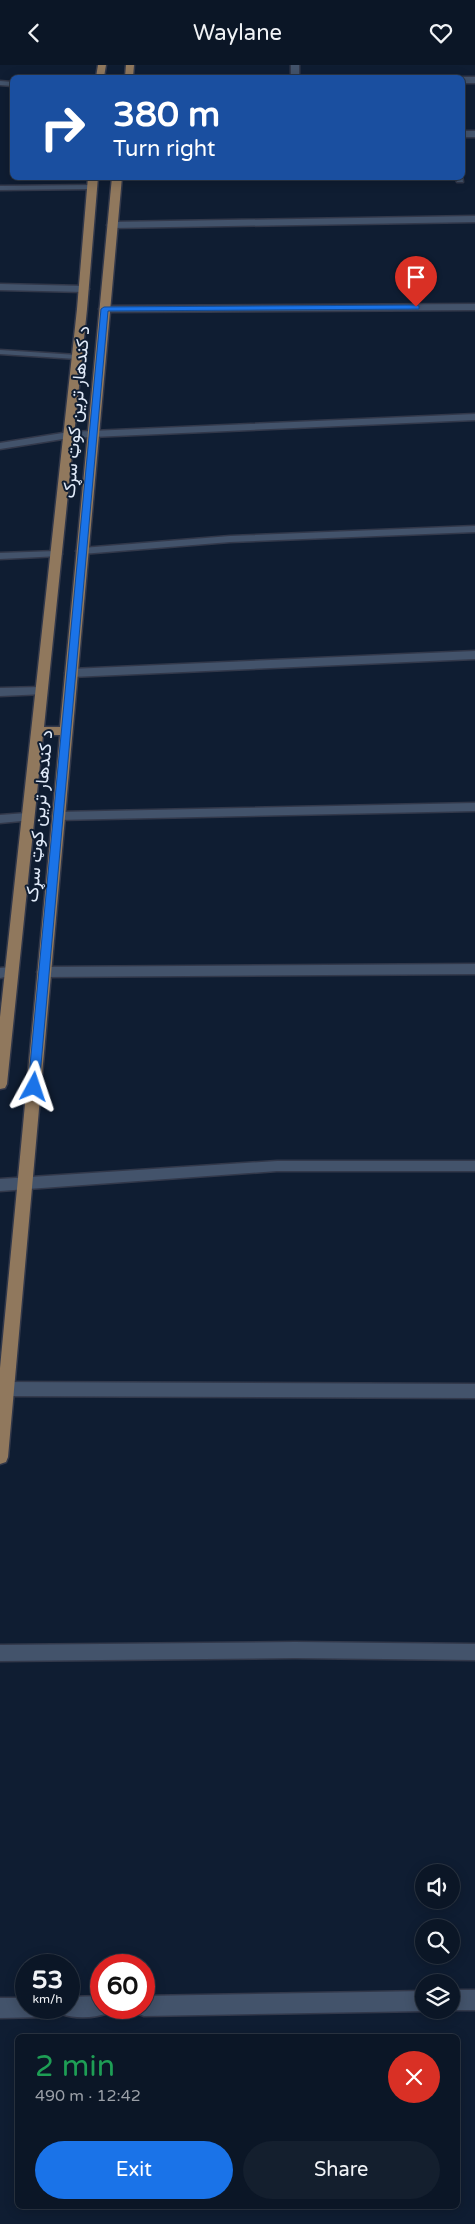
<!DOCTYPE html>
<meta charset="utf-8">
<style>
:root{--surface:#0b1626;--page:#141f2e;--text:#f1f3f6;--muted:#9a9fa7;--line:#2b3543;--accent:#1a73e8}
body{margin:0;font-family:"Varela Round",Vazirmatn,sans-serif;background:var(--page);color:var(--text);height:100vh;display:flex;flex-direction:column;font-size:19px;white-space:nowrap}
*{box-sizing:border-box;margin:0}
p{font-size:16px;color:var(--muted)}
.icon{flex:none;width:28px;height:28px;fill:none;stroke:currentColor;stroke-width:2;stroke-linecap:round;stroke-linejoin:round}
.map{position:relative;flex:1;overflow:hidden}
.details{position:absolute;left:15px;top:1969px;width:445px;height:175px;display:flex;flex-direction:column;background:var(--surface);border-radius:8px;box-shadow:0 2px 12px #0003,0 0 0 1px var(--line)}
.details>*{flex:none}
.hud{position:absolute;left:10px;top:10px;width:455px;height:105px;border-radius:8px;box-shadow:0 2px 12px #0003,0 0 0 1px var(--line);background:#1a4fa0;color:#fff;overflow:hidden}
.fabs{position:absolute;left:415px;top:1799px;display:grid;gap:10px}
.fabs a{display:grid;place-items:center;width:45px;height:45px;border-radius:50%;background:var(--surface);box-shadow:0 2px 12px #0003,0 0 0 1px var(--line);font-size:25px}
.speed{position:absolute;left:15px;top:1889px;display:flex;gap:10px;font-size:25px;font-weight:700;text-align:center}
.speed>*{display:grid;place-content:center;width:65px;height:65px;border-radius:50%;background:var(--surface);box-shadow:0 2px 12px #0003,0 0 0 1px var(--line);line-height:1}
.speed small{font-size:12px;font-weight:400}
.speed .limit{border:8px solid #d22;background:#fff;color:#111}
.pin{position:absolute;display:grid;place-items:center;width:42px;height:42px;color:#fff;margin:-51px -21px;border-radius:50% 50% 50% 0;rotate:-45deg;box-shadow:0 0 5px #0007}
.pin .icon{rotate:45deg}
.me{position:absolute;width:55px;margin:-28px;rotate:5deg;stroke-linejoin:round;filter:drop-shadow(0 0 4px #0008)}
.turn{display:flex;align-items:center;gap:18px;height:105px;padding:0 20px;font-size:22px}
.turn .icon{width:65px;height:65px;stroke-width:2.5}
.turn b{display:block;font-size:35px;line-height:42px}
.round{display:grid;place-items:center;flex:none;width:52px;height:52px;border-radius:26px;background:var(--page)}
.overview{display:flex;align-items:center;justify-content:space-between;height:85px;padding:0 20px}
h1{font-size:30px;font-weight:600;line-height:38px;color:#1e9e55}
.cta{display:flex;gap:10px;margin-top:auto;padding:10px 20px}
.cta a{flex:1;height:58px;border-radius:30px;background:var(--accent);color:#fff;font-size:20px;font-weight:600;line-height:58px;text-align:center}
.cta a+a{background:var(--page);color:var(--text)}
header{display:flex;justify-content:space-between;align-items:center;height:65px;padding:0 20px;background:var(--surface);font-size:22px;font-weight:600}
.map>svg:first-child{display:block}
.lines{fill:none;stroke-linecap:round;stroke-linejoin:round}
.lane-casing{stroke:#32384a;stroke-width:3}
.street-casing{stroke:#32384a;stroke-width:3}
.primary-casing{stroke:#32384a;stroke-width:3}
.lane{fill:#43536b;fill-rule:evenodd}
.street{fill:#43536b;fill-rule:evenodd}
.primary{fill:#90785d;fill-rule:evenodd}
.route{fill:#1a73e8;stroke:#114b97}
.labels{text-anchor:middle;stroke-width:4;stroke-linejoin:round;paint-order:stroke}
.street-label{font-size:18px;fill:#e1ebfa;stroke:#0f1d32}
</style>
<header><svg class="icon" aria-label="back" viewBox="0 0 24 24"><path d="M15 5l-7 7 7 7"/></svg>Waylane<svg class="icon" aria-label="heart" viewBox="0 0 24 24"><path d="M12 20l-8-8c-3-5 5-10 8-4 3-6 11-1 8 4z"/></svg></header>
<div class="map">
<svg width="475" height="2159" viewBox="0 0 475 2159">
<rect width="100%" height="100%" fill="#0f1d32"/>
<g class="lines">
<g class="lane-casing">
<g id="lane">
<path d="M0,16L12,17V21L0,20Z"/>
<path d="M0,121L93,120L96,122L93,124L0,125Z"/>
<path d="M0,285L77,290L81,292L77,294L0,289Z"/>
</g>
</g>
<g class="street-casing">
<g id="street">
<rect x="291" y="0" width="8" height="12"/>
<rect x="462" y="12" width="13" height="6"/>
<rect x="462" y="66" width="13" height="6"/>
<path d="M462,110L463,117H457L455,112H462Z"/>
<path d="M475,151V157L112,163L107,160L112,157Z"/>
<path d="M0,219L84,221L89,224L84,227L0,225Z"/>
<path d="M475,239V245L104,247L99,244L104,241Z"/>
<path d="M475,349V355L69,373L0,384V378L69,367Z"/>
<path d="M475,461V467L230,477L82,489L76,486L82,483L230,471Z"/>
<path d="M56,486L62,489L60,491L0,494V488Z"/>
<path d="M475,586V594L71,612L65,608L71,604Z"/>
<path d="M41,622L47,626L45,629L0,631V623Z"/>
<path d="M475,738V746L58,755L52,751L58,747Z"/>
<path d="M27,748L34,752L32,755L0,758V750Z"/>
<path d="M475,899V909L44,912L39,910L37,907L39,904L44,902Z"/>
<path d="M11,902L16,904L18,907L16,910L0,913V903Z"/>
<path d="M277,1096H475V1106H277L0,1126V1114Z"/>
<path d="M0,1317L475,1319V1333L0,1331Z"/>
<path d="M295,1577L475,1579V1595L295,1593L0,1596V1580Z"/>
<rect x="451" y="1925" width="24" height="20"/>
<path d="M424,1926V1945H426L424,1946L144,1951L137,1948L135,1942H144V1931Z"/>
<path d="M101,1931V1942H110L108,1948C95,1953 75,1954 62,1949L59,1942H69V1932Z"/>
<path d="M0,1933H26V1942H54L51,1949L44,1952L0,1953Z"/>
</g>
</g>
<g class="primary-casing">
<g id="primary">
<path d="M98,0H106L104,12H96Z"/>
<path d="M126,0H134L133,12H125Z"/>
<path d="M88,112H98L87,244L44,662H60L112,112H122L8,1392L6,1397L0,1399V1303L60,670H43L7,1019L5,1023L0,1024V952L77,244Z"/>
</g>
</g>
<use href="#lane" class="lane"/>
<use href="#street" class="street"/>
<use href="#primary" class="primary"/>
</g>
<path class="route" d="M416,240L419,241V244L108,246L39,1022L37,1025H30L28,1022L101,244L104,242Z"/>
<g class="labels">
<g class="street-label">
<text transform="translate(76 347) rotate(-85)" y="6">د کندهار ترين کوټ سړک</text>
<text transform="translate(39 751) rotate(-85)" y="6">د کندهار ترين کوټ سړک</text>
</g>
</g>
</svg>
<div class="fabs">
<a><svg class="icon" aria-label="sound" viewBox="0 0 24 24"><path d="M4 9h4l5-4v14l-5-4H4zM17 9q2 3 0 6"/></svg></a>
<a><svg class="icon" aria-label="search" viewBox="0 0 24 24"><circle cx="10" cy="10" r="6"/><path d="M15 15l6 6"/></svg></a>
<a><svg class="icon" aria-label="layers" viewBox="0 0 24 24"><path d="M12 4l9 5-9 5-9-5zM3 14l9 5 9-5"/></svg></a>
</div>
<div class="speed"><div>53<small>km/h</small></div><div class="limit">60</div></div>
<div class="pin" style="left:416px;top:242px;background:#d93025"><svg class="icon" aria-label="arrive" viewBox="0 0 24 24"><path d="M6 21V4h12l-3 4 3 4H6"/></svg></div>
<svg class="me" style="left:34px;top:1022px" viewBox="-20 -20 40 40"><path d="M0-17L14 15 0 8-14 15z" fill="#1a73e8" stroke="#fff" stroke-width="4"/></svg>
<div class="hud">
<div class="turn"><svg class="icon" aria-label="right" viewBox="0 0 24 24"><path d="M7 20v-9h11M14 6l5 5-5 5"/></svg><div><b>380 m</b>Turn right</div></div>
</div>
<section class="details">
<div class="overview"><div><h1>2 min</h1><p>490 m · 12:42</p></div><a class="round" style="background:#d93025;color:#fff"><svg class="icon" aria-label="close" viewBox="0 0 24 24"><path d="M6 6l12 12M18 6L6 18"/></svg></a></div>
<div class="cta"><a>Exit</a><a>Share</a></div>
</section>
</div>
